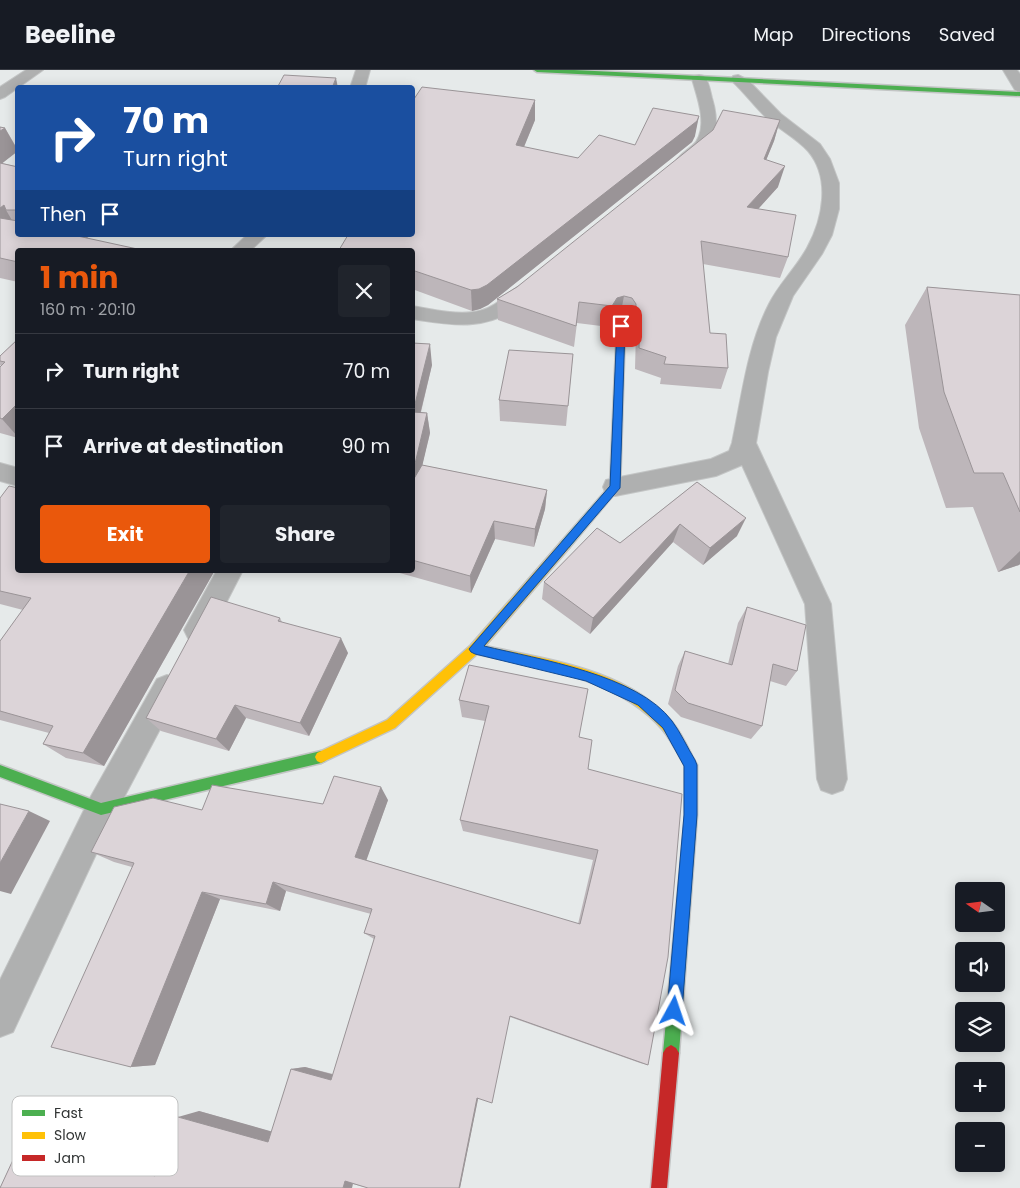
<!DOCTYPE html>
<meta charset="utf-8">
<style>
:root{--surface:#171b24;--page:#20242c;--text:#f1f3f6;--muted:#9ea1a6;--line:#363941;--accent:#ea580c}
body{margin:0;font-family:Poppins,sans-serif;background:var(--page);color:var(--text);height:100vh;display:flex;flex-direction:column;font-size:19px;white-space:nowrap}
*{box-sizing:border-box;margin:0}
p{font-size:16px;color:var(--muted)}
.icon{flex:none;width:28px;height:28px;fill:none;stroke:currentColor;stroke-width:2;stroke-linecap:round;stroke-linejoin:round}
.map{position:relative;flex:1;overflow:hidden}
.side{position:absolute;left:15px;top:178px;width:400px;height:325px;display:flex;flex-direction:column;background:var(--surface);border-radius:5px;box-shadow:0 2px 12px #0003}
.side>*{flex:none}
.banner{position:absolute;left:15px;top:15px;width:400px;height:152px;border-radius:5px;box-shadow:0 2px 12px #0003;background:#1a4fa0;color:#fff;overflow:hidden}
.needle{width:32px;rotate:284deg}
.fabs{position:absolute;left:955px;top:812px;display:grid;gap:10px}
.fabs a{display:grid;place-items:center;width:50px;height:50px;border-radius:5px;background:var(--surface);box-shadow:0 2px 12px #0003;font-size:25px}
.pin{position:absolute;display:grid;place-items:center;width:42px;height:42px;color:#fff;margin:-21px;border-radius:10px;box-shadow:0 2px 8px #0006}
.me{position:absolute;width:55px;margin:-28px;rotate:5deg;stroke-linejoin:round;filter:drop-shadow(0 0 4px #0008)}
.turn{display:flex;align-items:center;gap:18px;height:105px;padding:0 25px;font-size:22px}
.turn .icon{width:65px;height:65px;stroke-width:2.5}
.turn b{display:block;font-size:35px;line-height:42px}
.then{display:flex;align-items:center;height:48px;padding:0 25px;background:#0003;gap:10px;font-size:19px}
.round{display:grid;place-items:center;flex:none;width:52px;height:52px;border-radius:5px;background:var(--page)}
.headline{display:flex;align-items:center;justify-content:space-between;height:85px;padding:0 25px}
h1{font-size:30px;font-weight:700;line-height:38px;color:var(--accent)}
.cta{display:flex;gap:10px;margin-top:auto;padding:10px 25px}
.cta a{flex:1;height:58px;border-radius:5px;background:var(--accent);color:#fff;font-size:20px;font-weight:700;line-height:58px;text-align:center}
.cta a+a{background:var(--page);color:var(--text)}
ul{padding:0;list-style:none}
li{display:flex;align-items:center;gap:15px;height:75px;padding:0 25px;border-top:1px solid var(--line)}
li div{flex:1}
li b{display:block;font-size:19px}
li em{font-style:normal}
header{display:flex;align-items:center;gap:30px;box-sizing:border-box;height:70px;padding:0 25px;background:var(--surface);border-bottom:1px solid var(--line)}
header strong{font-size:24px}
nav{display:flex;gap:28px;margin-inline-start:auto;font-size:18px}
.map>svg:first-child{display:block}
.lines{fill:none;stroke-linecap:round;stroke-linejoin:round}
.street-casing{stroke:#c3c5c5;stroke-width:2}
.fast-casing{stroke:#c3c5c5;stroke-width:3}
.slow-casing{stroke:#c3c5c5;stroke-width:3}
.jam-casing{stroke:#c3c5c5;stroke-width:3}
.street{fill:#afb0b0;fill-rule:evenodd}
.fast{fill:#4caf50;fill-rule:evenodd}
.slow{fill:#ffc107;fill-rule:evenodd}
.jam{fill:#c62828;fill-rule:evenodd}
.wall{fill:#bdb6ba}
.shaded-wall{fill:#9a9497}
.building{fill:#dcd4d8;stroke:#9a9497}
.route{fill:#1a73e8;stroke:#114b97}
.key{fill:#fff;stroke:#c1c2c2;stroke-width:1}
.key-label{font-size:14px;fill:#313434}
</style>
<header>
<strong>Beeline</strong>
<nav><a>Map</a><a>Directions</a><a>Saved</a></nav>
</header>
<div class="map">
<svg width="1020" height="1118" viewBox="0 0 1020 1118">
<rect width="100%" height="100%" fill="#e6eaea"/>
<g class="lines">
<g class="street-casing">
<g id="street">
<path d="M26,0H43L5,27L0,29V17Z"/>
<path d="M356,0H370L365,18H350Z"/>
<path d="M1003,0H1017L1020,4V22L1015,20Z"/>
<path d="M699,5L704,6C709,12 710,20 712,28C719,51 718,71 699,87C692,93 687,97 678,95L676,91C681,83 690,79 696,72C708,54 697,27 692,9L694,6Z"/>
<path d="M738,5L748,10L781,44L820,74L830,89L839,113V139L832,165L822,184L793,226L776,267L768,302L756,373L831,534L847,709L843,720L832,724L821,720L817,709L805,534L742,395L716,406L615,426L606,424L603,417L606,410L615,408L711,389L729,381L732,373C742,326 747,277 769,234C779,214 796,198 807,178C823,149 831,108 808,81C797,69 782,61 769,50C756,39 746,24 733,12L731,9L733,6Z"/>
<path d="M247,165H267L251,180H231Z"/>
<path d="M527,213L534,215L537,219C533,225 526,230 520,235C487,262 451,255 412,249V236C439,240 471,250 495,234C506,227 514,216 527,213Z"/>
<path d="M0,393L18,398V416L0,411Z"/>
<path d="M217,500H243L208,568L198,572L188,568L184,560Z"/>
<path d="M167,605L177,609L181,618L177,627L112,750L13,962L0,967V910L90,728L157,609Z"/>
</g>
</g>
<g class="fast-casing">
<g id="fast">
<path d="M534,0H574L1020,22V26L537,2Z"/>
<path d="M621,253L625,256L620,417L569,478H561L560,475L561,472L610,416L617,256Z"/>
<path d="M321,681L325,683L327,687L325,691L321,693L101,745L0,707V695L101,733Z"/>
<path d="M689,686L693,688L697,695V745L679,983L676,988L671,991L666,988L663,983L685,745V696L683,692L685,688Z"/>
</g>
</g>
<g class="slow-casing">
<path id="slow" d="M565,471L569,472L570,475L569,478L485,576C548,590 627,599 672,652C681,663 687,676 693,688L695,692L693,696L689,698L685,696C678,684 672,671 663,660C618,607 540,598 477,584L395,658L325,691L321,693L317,691L315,687L317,683L387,650L471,575L561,472Z"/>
</g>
<g class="jam-casing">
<path id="jam" d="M671,975L676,978L679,983L667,1118H651L663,983L666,978Z"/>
</g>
<use href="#street" class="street"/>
<use href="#fast" class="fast"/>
<use href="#slow" class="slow"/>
<use href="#jam" class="jam"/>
</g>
<g class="wall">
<path d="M535,30V50L524,77L578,88L635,75L695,66L692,72L488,235L480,239L472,241L412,219V180Z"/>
<path d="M780,50L774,71L766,90L778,117L758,139L788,187L780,208L703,194L710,263L728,298L721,319L660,314L661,308L635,299L636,261H633V255L629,249L620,247L613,249L609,257L577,253L574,277L498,250L497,229L517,217Z"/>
<path d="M0,57L5,58L18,80L2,93L18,97V165H90L87,168L18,180V212L0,208Z"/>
<path d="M927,217L1020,225V494L1019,495L998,502L973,437L946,438L919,358L905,255Z"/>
<path d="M18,269V368L0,363V297L1,296L0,295V286Z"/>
<path d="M412,273L432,295L421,342L427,343L430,363L422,395L547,420L545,439L534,477L495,469L471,523L389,500H412Z"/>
<path d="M573,284L566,356L500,351L499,330Z"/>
<path d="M697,412L737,466L703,495L673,472L590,564L542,529L544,512L620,473Z"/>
<path d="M0,428L18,500H215L104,696L66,688L43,674L49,663L0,650V571L23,540L0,534Z"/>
<path d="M747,537L797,601L786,616L770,611L762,656L751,669L681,647L668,634L678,596L685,581L728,594L738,553Z"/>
<path d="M280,548L282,552L348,583L309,666L246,648L229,681L161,661L146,648Z"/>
<path d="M469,595L579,667L588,699L648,995L640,993L510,947L478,1029L460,1118H368L353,1114L0,1118L25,1064L56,1057L161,1091L199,1041L272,1062L291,999L305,997L333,1004L374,869L364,863L371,844L286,821L280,841L220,829L155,995L131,997L132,797L114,792L91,782L202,740L323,734L388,730L366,790L578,854L593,790L463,761L460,750L485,651L462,647L459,630Z"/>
</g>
<g class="shaded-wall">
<path d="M336,8L338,18H332Z"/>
<path d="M535,30V50L516,96V75Z"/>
<path d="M699,46L695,66L692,72L488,235L480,239L472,241L471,220Z"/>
<path d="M780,50L774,71L758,110L764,89Z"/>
<path d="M5,58L18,81L0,95V61Z"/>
<path d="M785,96L778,117L741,158L747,137Z"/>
<path d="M4,135L6,140L17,159L0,149V138Z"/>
<path d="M81,165H90L84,171Z"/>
<path d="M624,226L620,247L613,249L609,257L612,236L617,228Z"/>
<path d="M430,274L432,295L416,361L413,342Z"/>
<path d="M18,333V367L2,349Z"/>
<path d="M427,343L430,363L417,418L414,398Z"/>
<path d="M547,420L545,439L534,477L535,459Z"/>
<path d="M746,448L737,466L703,495L710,478Z"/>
<path d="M494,451L495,469L471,523L470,506Z"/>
<path d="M680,454L673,472L590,564L593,548Z"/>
<path d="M1020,481V494L1019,495L998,502Z"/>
<path d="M190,500H215L104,696L83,683Z"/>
<path d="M341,568L348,583L309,666L300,653Z"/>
<path d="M235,635L246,648L229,681L216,669Z"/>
<path d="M381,717L388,730L364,797L355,787Z"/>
<path d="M29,741L50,751L11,824L0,821V793Z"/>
<path d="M273,812L286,821L280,841L266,834Z"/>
<path d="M202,822L220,829L155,995L131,997Z"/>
<path d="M305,997L342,1007L331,1010L291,999Z"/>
<path d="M479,1024L460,1118H459L477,1028Z"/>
<path d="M199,1041L284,1065L268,1072L178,1047Z"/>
<path d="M56,1057L179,1097L155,1106L25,1064Z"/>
<path d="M356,1101L352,1118H343L345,1111Z"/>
</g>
<g class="building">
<path d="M284,5L336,8L332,18H277Z"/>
<path d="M422,17L535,30L516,75L578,88L599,65L635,75L653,38L699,46L697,51L487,215L479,219L471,220L412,200V180H339L348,165H412V32Z"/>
<path d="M723,40L780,50L764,89L785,96L747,137L796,145L788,187L701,171L710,263L726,264L728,298L664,294L666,287L639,278L640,240H636V234L632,228L624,226L617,228L612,236L579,232L576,256L497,229L517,217L713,60Z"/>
<path d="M0,57L5,58L0,61Z"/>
<path d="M0,93L18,97V140H6L4,135L0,138Z"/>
<path d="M0,148L18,151V165H73L142,180H18V192L0,188Z"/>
<path d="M927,217L1020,225V442L1003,403H974L944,322Z"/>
<path d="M18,269V333L2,349L0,348V297L5,292L0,291V286Z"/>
<path d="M412,273L430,274L413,342L427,343L414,398H412Z"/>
<path d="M509,280L573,284L568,336L499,330Z"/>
<path d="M422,395L547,420L535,459L494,451L470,506L412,490V412Z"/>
<path d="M697,412L746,448L710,478L680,454L593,548L544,512L597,458L620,473Z"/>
<path d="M9,416L18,418V500H190L83,683L43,674L53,656L0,641V571L31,528L0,521V428Z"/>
<path d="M211,527L280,548L278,551L341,568L300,653L235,635L216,669L146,648Z"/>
<path d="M747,537L806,555L797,601L773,594L762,656L688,633L675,620L685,581L732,595Z"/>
<path d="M469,595L588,619L579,667L592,670L588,699L682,724L668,887L648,995L510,946L492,1033L477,1028L459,1118H368L345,1111L343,1118H0L25,1064L155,1106L178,1047L268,1072L291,999L331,1010L375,866L364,863L372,839L273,812L266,834L202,822L131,997L51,977L134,793L91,782L114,737L153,728L202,740L212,715L323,734L334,706L381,717L355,787L580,854L598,780L460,750L489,636L459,630Z"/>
<path d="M0,734L29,741L0,793Z"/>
</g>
<path class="route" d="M621,253L625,256L620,418L484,576C538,589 638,605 672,651C681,663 687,677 695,690L697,695V745L682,941L679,947L674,949L669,947L667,941L684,745V696L663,658L638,635L586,611L475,584L471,582L469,579L610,416L617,256Z"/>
<rect x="12" y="1026" width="166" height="80" rx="8" class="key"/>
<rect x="22" y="1040" width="23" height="6" fill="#4caf50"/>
<rect x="22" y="1062" width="23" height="7" fill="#ffc107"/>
<rect x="22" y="1085" width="23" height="6" fill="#c62828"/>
<g class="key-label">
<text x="54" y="1048">Fast</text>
<text x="54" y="1070">Slow</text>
<text x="54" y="1093">Jam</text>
</g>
</svg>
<div class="fabs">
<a><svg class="needle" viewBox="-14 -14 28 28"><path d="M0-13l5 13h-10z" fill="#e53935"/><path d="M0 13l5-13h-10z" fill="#9ea1a6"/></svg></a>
<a><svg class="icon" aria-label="sound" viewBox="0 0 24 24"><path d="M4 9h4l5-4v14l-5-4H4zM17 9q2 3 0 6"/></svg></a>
<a><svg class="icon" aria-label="layers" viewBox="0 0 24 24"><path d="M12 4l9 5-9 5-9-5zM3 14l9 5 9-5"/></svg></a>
<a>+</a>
<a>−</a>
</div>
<div class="pin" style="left:621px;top:256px;background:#d93025"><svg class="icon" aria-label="arrive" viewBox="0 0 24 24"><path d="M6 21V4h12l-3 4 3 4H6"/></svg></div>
<svg class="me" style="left:674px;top:941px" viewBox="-20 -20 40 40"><path d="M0-17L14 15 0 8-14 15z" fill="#1a73e8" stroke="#fff" stroke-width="4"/></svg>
<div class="banner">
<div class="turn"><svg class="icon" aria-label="right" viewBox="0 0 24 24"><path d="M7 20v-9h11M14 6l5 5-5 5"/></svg><div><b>70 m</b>Turn right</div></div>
<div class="then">Then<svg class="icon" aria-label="arrive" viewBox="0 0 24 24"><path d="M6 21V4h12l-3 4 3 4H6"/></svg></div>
</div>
<section class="side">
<div class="headline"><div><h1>1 min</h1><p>160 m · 20:10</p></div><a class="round"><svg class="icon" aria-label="close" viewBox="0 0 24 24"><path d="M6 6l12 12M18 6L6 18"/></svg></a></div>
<ul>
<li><svg class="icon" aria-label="right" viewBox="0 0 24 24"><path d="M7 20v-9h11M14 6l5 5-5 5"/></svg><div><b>Turn right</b></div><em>70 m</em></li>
<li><svg class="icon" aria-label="arrive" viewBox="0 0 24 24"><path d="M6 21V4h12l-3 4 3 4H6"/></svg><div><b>Arrive at destination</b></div><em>90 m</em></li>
</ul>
<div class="cta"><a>Exit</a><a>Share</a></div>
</section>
</div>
